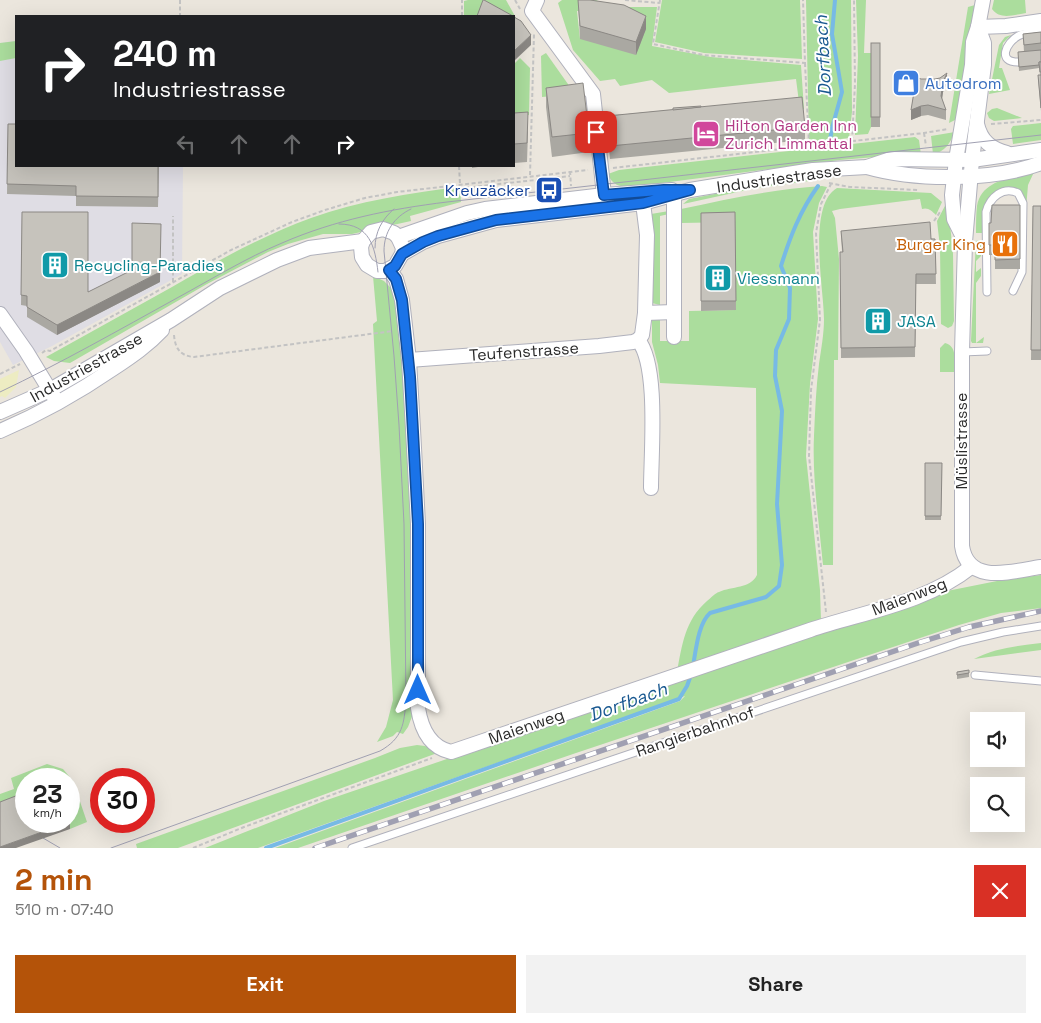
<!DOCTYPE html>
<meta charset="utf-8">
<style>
:root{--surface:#fff;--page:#f2f2f2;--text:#222;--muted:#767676;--accent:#b45309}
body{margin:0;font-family:"Space Grotesk",sans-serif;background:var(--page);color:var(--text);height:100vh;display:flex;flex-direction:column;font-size:19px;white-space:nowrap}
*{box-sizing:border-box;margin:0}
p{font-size:16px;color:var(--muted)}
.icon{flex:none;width:28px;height:28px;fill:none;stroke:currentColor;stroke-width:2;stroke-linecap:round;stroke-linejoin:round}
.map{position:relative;height:848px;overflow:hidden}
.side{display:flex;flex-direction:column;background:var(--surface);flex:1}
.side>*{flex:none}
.top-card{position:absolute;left:15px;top:15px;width:500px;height:152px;border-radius:0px;box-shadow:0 5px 20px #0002;background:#202124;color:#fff;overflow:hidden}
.tools{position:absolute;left:970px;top:712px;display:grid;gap:10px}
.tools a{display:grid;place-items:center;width:55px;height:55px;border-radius:0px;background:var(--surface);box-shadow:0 5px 20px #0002;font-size:25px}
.speed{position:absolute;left:15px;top:768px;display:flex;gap:10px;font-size:25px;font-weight:700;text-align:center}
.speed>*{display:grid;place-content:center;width:65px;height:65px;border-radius:50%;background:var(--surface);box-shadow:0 5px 20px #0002;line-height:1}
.speed small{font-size:12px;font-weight:400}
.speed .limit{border:8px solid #d22;background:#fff;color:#111}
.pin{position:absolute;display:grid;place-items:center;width:42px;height:42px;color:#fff;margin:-21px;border-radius:10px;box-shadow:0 2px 8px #0006}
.me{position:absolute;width:55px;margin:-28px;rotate:0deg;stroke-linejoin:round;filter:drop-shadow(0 0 4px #0008)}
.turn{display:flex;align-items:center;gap:18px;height:105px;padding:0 15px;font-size:22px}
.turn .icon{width:65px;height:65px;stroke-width:2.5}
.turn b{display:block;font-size:35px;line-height:42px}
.lanes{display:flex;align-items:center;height:48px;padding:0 15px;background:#0003;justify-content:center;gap:25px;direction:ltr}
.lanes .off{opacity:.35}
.round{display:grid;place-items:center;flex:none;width:52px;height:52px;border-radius:0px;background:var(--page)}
.head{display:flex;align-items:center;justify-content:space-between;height:85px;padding:0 15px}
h1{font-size:30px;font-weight:700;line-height:38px;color:var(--accent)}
.action{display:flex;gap:10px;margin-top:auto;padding:10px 15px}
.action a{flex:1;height:58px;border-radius:0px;background:var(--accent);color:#fff;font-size:20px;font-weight:700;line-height:58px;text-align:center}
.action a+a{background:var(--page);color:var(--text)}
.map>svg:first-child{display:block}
.industrial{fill:#dfdde4}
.green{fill:#abdd9d}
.sand{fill:#edecc2}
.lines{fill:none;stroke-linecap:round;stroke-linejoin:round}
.stream{stroke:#77bae5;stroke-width:4}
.lane-casing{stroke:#b0b1bc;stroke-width:9}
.street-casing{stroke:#b0b1bc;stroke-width:16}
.path{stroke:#c3c3c3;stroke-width:2;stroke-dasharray:4 2.5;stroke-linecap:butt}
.lane{stroke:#fff;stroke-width:7}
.street{stroke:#fff;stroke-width:14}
.tram{stroke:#a0a0b2;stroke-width:1}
.rail-casing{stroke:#a0a0b2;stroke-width:5.5}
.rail{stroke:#fff;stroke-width:4;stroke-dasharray:11;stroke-linecap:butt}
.wall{fill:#aaa8a2}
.shaded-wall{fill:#8b8884}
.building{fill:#c6c3bc;stroke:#8b8884}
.route-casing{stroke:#114b97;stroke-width:12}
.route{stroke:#1a73e8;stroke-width:9}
.labels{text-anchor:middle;stroke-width:4;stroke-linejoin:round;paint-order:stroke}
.shop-label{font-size:16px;fill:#366cbe;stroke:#fff;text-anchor:start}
.hotel-label{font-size:16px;fill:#b23c85;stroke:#fff;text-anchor:start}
.street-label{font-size:16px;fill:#2a2a2a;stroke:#fff}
.transit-label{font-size:16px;fill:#164399;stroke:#fff;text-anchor:end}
.food-label{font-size:16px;fill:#c56008;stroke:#fff;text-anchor:end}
.culture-label{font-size:16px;fill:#0d838f;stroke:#fff;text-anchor:start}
.water-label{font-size:18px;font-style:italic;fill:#185890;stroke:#fff}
</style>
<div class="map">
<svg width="1041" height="848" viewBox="0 0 1041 848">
<rect width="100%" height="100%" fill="#ebe6dd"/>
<path class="industrial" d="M16,41V166H183L182,274L52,346L13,365L0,342V43Z"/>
<g class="green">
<path d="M468,0H506L516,18L514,27V16H464V1Z"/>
<path d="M562,0H596L611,8L610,13L577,11L580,39L625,7H657L652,46L711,57L801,65L804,109L800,110L796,79L669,93L652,80L620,86L615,79L600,81L573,50L558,3Z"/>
<path d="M662,0H800L802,59L704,53L655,42Z"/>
<path d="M806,0H851L852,112L849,138L809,143Z"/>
<path d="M856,0H866L864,53H871V127L868,134L855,135L858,56Z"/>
<path d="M994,0H1025L1026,13C1013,15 1000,20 992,9Z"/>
<path d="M975,5L957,119L949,123L968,7Z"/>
<path d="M1011,35L1003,43L999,68H1002L1010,90L989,94L999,45L1005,37Z"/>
<path d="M16,41V58L0,61V43Z"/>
<path d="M546,53L575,94L542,97L541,56Z"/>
<path d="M520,58L530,68L529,115L514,116V64Z"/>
<path d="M997,108L1022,118L994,121L989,118L987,113L992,109Z"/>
<path d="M1041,123V140L1013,144L1011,129L1013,126Z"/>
<path d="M955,132C950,143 945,152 933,154L931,136Z"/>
<path d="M915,137L919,140L921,155H899L840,160L631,187C620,187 612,185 608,174L619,170Z"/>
<path d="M1034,172L1028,185L1026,209L1020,191L1010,188L1000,189L984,208V233H976C976,224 976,214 977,206C982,179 1013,178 1034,172Z"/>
<path d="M817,177V180L756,188L683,204L689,199L761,185Z"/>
<path d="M822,186L827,187L819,203L813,232L818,319L810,384L806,456L820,590L821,621L677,672C682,645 685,620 707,601C711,598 715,593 719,592C732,586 750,589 757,575L756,388L660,383L658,365L652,342V320L660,319V341H689V311L735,310V222L681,223V209C728,199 774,189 822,186Z"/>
<path d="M460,187L461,202L410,216L411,221L352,234H323L288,244L268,252L207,284L70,363L54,361L46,357C88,334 130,310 172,287C217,261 262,236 311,218C359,201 409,193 460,187Z"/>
<path d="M837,188L931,193L942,202L936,215C932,211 928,207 922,209L920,199L840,209L832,211L835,218L839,259L838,360H834L833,565H823C819,522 812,479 814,436C815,412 816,388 819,364C821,350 824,334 824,319C824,289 807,205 837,188Z"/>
<path d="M945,200H947L948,204L953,254L954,321L952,326L948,328L941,324L940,247L937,221L946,204Z"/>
<path d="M669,211V214L660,216V305L652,303L651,214Z"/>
<path d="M981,240V256L976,261V272L981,268V276L976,283V343L984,337L983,343H972L971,341L976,241Z"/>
<path d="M373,276L384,281L391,288L396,303L402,345L411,498L413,714L408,727L403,734L397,732L393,736L377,742L386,727L393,700L373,324L377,321Z"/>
<path d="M945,343C958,346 954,362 954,372H940V348Z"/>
<path d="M1041,575V608L1001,613L959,625L576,753L298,848H275L669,705L680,701L685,696L258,848H205L324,801L833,627L915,606L931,596L942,592L1002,580Z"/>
<path d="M1041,643V650L974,659C995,648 1018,646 1041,643Z"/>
<path d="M417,745L425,746L440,752L178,848H137L136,844L375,758L400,748Z"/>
<path d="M47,764L63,769L73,781L87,822L70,829L67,821H69V779H26V799L0,808V794L14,789L11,778Z"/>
</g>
<path class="sand" d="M19,370L16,387L5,398L2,396L0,397V379Z"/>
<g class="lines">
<g class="stream">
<path d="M830,140L832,128L842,92L832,34L835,0"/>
<path d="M693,666C696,650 698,624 710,613L766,597L779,586L782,565L777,504L782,411L775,376L776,350L789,319L790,288L781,266C790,237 800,211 818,186"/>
<path d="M266,848L679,699L687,686L691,675"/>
</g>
<g class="lane-casing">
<g id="lane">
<path d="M1018,62C997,62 1006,43 1018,36C1025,32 1033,32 1041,31"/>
<path d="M987,292L986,212C990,197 1003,186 1018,193L1023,203L1022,272L1013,291"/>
<path d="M962,352L987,351"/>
<path d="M975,675L1041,681"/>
<path d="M352,848L961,642L1003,632L1041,626"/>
</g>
</g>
<g class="street-casing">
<g id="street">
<path d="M537,0L532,11L593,94L604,195"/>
<path d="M978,27L984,43V65L972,160L965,242L962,352V546C968,586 1013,571 1041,567"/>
<path d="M978,27L1006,26L1041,21"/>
<path d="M977,124C981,141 991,149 1007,153"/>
<path d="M867,167C916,181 994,181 1041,163"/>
<path d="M674,195V337"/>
<path d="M398,237L467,213L485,209L604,195L672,190"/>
<path d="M964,239L954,219L952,195L956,160L972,65L973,42L978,27L983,0"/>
<path d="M402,254L403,248L398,237L394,233L383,229L371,232L363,241L361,247L362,257L367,265L377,271H385L395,266L402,254L423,242L438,236L496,220L643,203L690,190L775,176L813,170L867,167L891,159L972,160L1041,150"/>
<path d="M389,270L396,279L402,300L409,360L413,429L418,524V708C421,728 429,747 451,752C571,711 691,671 810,630C864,612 926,603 971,567"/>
<path d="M645,313L674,312"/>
<path d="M0,314L26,351L54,397"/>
<path d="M638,340C659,365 651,453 651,488"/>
<path d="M409,360L599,346L633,342L638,340L642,335L645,313L647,235L643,203"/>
<path d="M0,412L50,390L171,320L220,288L277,260L309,248L363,241"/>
<path d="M0,431C40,414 79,392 114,368C132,356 148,345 162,330"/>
</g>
</g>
<g class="path">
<path d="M180,0V16"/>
<path d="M515,0L520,9"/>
<path d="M625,0L659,3"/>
<path d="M660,0L653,44L703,55L805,63L803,0"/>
<path d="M462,16V0"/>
<path d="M805,63L809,145"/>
<path d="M991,124L1041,120"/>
<path d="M924,133L926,146"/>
<path d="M852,141L855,84L854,0"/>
<path d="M459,166L460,184"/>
<path d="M613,168L924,133L948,129"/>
<path d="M570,171L571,186"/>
<path d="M530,175L534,34"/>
<path d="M829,183L850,187L919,190"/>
<path d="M464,186L466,199"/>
<path d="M465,188L570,176"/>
<path d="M934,221L940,212"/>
<path d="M173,282V216"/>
<path d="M174,335C175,348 180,356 194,357L393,331"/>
<path d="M42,353L46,350L50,351L231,250L292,222L325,210L365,198L397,192L588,170"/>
<path d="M0,374L20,364"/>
<path d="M826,612L809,456L811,390L820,320L816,233L821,204L831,184"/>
<path d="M193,848L244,827L432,758"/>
</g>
<use href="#lane" class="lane"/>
<use href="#street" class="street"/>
<g class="tram">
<path d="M339,224C370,224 375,247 378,272"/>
<path d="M375,248C375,232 382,219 394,209"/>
<path d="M0,392C61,363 119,330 177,298C212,279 246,258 282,243C335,220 390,209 447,202L1041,135"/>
<path d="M43,838L60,848"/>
<path d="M111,848L380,751C403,738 404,724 406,700L404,524L399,425L394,356L384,251C384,232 394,217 411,209"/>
</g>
<g class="rail-casing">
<path id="rail" d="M315,848L921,642L969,627L1041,611"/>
</g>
<use href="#rail" class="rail"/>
</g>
<g class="wall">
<path d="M578,0L646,29L636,55L580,39Z"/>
<path d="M1041,32V111L1038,79L1040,75L1039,68L1019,71L1018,56L1024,52L1023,34Z"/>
<rect x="871" y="43" width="9" height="84"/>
<path d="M910,75L921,79L947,83L943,92L942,99L946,110V120L928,115L921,116L911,120L913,97L910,85Z"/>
<path d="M546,88L589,133V152L552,157L546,107Z"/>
<path d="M701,107L805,127V140L610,159L607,129V116Z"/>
<path d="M514,113L528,132L527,162L514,163Z"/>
<path d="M8,124L159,166L158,207L76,206V196L7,194Z"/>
<path d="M472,166H484L472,168Z"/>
<path d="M1020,205V269H995V255H989V223H991Z"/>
<path d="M1033,206H1041V360H1031Z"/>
<path d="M22,212L88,292L160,282L57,335L27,317V306L21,305Z"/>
<path d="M735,212L736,310L701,311V213Z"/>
<path d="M841,231L935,239L936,284H916L915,357L841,358L840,252H842Z"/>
<path d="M925,463H942L941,520H925Z"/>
<path d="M969,670V677L957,679V672Z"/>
</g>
<g class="shaded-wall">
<path d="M646,16V29L636,55V42Z"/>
<path d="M531,35V45L514,61V51Z"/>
<path d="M947,73V83L943,92L941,106V96L943,82Z"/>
<path d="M921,106V116L911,120V110Z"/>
<path d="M161,224L160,282L57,335V325L160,272Z"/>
<path d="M70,822V829L16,848H0V847Z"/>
</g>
<g class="building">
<path d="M483,0H484L513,16H477Z"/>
<path d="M578,0H590L624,5L646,16L636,42L580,26Z"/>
<path d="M514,17L521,21L531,35L514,51Z"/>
<path d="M1041,32V43L1024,45L1023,34Z"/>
<rect x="871" y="43" width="9" height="74"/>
<path d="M1041,50V62H1039V65L1019,67L1018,52Z"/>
<path d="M1039,62H1041V72H1040Z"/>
<path d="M947,73L943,82L941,96L946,110L928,105L921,106L911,110L914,92L910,75L921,79H935L940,78Z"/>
<path d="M1038,75H1041V108Z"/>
<path d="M583,83L589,133L552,137L546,88Z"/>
<path d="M802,97L805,127L610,146L607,116Z"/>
<path d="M701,106V107L673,110V108Z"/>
<path d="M528,112L527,143L514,144V113Z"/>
<path d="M8,124H16V166H158V197L76,196V186L7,184Z"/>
<path d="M992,205H1020V259L995,260V245H989V223H991Z"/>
<path d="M1033,206H1041V350H1031Z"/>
<path d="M22,212H88V292L132,270V223L161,224L160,272L57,325L27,307V296L21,295Z"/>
<path d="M735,212L736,301H701V213Z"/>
<path d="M930,222L931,239H935L936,274H916L915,347L841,348L840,252H843L841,231Z"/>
<path d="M925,463H942L941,516H925Z"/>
<path d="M969,670V673L957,675V672Z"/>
<path d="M26,792V821H69V820L70,822L0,847V802Z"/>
</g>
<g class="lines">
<g class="route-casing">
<path id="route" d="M418,690V524L410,377L402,300L396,279L389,270L395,266L402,254L423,242L438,236L496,220L643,203L690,190H664L604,195L596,132"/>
</g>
<use href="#route" class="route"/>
</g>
<defs>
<g id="shop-square" transform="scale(1.4375)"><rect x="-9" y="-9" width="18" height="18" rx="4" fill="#3f7fe0" stroke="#fff"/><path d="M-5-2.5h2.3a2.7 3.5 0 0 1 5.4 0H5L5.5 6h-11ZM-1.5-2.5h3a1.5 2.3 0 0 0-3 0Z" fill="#fff"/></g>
<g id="hotel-square" transform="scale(1.4375)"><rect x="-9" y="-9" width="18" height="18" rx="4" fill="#d1479c" stroke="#fff"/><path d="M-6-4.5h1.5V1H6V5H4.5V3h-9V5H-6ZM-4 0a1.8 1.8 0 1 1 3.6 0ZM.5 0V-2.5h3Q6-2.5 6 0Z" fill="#fff"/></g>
<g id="bus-square" transform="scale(1.4375)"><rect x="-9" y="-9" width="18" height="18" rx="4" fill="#1a4fb4" stroke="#fff"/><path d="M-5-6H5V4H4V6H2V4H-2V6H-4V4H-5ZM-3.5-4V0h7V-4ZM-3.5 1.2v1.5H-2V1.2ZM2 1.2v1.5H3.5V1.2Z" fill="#fff"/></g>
<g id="restaurant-square" transform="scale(1.4375)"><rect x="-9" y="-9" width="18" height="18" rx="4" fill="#e8710a" stroke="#fff"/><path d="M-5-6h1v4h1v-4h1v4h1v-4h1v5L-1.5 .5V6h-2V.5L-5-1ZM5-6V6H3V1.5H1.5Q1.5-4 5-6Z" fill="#fff"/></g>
<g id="building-square" transform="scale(1.4375)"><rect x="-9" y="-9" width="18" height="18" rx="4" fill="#0f9aa8" stroke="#fff"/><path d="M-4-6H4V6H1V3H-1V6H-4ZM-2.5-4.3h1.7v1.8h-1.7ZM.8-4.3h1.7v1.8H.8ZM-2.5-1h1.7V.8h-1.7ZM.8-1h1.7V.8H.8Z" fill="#fff"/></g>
</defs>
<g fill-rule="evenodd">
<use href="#shop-square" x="906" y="83"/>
<use href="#hotel-square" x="706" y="134"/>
<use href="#bus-square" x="549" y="190"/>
<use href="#restaurant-square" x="1005" y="244"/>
<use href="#building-square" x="55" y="265"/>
<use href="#building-square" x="718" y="278"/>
<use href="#building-square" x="878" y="321"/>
</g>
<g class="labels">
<g class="shop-label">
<text x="925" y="89">Autodrom</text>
</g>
<g class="hotel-label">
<text x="725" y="131">Hilton Garden Inn<tspan x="725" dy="18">Zurich Limmattal</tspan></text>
</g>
<g class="street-label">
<text transform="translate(779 178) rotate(-8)" y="6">Industriestrasse</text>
<text transform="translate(524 351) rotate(-4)" y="6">Teufenstrasse</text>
<text transform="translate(86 367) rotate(-29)" y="6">Industriestrasse</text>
<text transform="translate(961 441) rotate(-90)" y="6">Müslistrasse</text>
<text transform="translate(909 596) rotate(-21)" y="6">Maienweg</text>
<text transform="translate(526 726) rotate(-19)" y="6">Maienweg</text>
<text transform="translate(695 731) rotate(-19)" y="6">Rangierbahnhof</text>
</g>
<g class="transit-label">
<text x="530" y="196">Kreuzäcker</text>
</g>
<g class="food-label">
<text x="986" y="250">Burger King</text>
</g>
<g class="culture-label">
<text x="74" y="271">Recycling-Paradies</text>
<text x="737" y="284">Viessmann</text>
<text x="897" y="327">JASA</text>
</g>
<g class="water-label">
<text transform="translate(823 56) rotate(-93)" y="6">Dorfbach</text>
<text transform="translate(628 702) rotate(-20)" y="6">Dorfbach</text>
</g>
</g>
</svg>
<div class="tools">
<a><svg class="icon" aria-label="sound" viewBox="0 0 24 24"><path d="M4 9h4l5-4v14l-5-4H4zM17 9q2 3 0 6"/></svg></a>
<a><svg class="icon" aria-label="search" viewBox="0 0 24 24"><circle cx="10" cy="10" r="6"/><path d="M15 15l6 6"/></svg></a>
</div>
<div class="speed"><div>23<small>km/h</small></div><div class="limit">30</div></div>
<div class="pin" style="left:596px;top:132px;background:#d93025"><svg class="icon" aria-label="arrive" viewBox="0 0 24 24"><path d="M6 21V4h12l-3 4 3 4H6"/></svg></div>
<svg class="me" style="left:418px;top:690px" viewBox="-20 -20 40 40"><path d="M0-17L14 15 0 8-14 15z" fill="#1a73e8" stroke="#fff" stroke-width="4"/></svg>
<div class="top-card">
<div class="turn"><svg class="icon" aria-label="right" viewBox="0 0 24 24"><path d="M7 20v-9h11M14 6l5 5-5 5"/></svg><div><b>240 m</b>Industriestrasse</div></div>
<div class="lanes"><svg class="icon off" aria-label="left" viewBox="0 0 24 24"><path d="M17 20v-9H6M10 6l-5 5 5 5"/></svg><svg class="icon off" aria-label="ahead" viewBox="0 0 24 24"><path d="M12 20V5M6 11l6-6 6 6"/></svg><svg class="icon off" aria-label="ahead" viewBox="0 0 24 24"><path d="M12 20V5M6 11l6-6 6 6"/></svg><svg class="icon" aria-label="right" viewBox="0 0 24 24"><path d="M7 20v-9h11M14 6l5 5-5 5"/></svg></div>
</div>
</div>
<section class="side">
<div class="head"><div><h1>2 min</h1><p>510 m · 07:40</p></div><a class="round" style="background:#d93025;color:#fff"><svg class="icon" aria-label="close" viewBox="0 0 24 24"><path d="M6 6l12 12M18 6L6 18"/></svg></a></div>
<div class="action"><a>Exit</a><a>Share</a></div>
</section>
